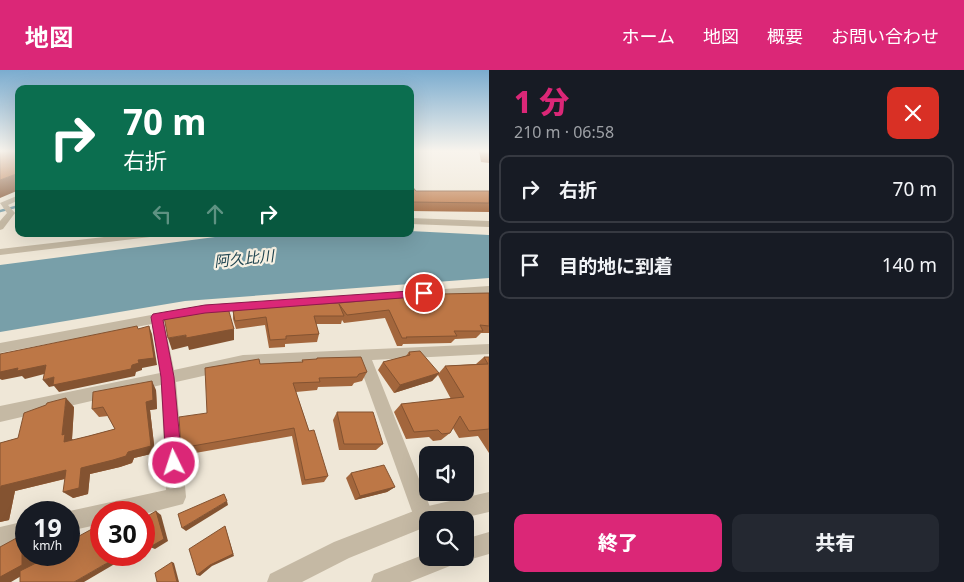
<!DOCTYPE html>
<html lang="ja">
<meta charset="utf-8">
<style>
:root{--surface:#171b24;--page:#242831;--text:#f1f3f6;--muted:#9ea1a6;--line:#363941;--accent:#db2777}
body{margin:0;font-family:"Noto Sans","Noto Sans JP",sans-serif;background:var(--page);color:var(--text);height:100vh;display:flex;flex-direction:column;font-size:19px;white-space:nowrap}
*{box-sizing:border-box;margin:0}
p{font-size:16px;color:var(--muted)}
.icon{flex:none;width:28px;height:28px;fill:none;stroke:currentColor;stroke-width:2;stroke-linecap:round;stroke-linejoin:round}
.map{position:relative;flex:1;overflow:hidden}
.sheet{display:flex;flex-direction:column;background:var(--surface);width:475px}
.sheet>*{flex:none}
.banner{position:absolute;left:15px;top:15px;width:399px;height:152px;border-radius:10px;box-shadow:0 5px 20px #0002;background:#0b6e4f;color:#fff;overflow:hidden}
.fabs{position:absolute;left:419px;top:376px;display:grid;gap:10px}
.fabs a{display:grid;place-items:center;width:55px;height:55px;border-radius:10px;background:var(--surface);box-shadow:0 5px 20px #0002;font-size:25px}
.speed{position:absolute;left:15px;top:431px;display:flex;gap:10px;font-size:25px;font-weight:700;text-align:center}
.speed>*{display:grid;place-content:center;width:65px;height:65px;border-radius:50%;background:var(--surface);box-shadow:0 5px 20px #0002;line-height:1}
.speed small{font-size:12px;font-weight:400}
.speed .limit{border:8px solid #d22;background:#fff;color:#111}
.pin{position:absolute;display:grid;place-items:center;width:42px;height:42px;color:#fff;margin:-21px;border:2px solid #fff;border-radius:50%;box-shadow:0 1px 5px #0007}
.me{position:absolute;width:55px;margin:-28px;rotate:356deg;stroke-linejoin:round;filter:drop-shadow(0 0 4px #0008)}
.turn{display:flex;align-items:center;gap:18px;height:105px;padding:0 25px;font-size:22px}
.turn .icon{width:65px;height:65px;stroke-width:2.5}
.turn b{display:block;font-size:35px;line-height:42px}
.lanes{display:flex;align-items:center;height:48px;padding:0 25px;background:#0003;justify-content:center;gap:25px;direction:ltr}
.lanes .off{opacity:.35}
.round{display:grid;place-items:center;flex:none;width:52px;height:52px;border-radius:10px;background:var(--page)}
.summary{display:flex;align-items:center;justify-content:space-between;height:85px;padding:0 25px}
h1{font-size:30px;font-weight:800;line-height:38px;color:var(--accent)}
.cta{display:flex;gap:10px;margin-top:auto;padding:10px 25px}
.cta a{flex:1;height:58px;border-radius:10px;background:var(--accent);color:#fff;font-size:20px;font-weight:800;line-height:58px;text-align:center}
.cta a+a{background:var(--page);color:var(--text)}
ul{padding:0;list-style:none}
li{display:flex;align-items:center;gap:15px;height:68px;margin:0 10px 8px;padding:0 15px;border:2px solid var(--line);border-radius:10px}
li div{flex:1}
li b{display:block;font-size:19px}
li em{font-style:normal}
header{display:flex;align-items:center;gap:30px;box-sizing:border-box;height:70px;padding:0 25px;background:var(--accent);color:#fff}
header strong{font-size:24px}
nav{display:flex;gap:28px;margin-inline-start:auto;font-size:18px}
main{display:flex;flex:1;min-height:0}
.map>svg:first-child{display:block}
.water{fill:#789fa9}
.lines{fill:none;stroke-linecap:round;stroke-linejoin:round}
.stream{stroke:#789fa9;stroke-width:2.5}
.minor{fill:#c5b9a4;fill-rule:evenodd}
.tertiary{fill:#c5b9a4;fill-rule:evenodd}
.wall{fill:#a3663c}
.shaded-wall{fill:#845331}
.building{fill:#bd7746;stroke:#845331}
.route{fill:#db2777;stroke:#8e194d}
.labels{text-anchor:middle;stroke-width:4.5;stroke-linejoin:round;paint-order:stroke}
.water-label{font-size:15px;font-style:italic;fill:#1e4450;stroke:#f7f1e3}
</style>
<header>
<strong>地図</strong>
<nav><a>ホーム</a><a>地図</a><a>概要</a><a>お問い合わせ</a></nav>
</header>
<main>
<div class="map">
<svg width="489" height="512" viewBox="0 0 489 512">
<rect width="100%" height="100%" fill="#efe7d7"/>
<path class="water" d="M410,161L489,165V208L185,231L0,262V195L238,164H410Z"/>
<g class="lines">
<path class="stream" d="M0,141L19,136"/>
<g class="minor">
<path d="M19,125V130L8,135L15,143L3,159L0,160V151L7,143L0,133Z"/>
<path d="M489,216V224L205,243L164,251L174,300L243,285L489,274V284L372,290L434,447L433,450H428V456L424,457L417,454L414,447L358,291L243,297L176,312L186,427L183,434L144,444L101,442V454L69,461V442H65L166,420L161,315L0,352V336L160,303L152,254L0,283V273L205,235Z"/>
<path d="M26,451V471L0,477V457Z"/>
</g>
<g class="tertiary">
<path d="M410,148L489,151V157L410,154Z"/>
<path d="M130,164H154L150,167L0,185V179Z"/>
<path d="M489,422V442L454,450H428V456L349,488L302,512H267L270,504L334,472L424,437Z"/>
<path d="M489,462V484L465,491L457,488H465V469Z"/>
<path d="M428,483V488H453L450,496L410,512H371L374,504Z"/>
</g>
</g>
<g class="wall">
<path d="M479,81H489V93L481,92Z"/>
<path d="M410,114L416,121H489V142L410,141Z"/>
<path d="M489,223V263H481L476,268L455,269L451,273L403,274L402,276H397L385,248L344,253L342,250L341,254H316L319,264L317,272L285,274V277L269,278L265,255L236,259L233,249V241Z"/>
<path d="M409,282L439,303L445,296L476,294L484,287H489V383L478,366L459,368L453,358L450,363L441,370L433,371L429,367L406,369L394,342L401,334L451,329L438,305L432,311L394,323L378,300L383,292L406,286Z"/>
<path d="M317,288L367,302L362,311L354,313L352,316L318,317L317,320L296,322L309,361L328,406L324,412L302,415L292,366L184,385L181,378L207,343L260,294L302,292V290H316Z"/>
<path d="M156,320L157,339L150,340L155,383L134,388L132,393L120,397L90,404L88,424L73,428L65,409L15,421L9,450L0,452V373L18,368L74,337L72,369L73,370L115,359L108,346L99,347L92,339Z"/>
<path d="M337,342L383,374L376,380H339L333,350Z"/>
<path d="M351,403L395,417L387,422L355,430L346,408Z"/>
</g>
<g class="shaded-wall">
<path d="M19,103V120L0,128V110Z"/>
<path d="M149,256L152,264L157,295L142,298V300L136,302L135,306L59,322L54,316L49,317L43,310L54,307L132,295L138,290Z"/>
<path d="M234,259V270L189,280L188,276L172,280L168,268L186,265Z"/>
<path d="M0,286L18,298L46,295L52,302L25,309L22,306L2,310L0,309Z"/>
<path d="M439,303L432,311L394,323L400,315Z"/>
<path d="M152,311L156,320L157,339L150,340L155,383L134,388L132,393L120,397L90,404L88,424L73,428L63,422L81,398L146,332Z"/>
<path d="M66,328L74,337L72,369L74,371L64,372L62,365Z"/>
<path d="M66,400L76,406L15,421L9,450L0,452V421L1,416Z"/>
<path d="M395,417L387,422L355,430L360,426Z"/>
<path d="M227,431L228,435L186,461L182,458Z"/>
<path d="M156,441L161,445L168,471L155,479L150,477Z"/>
<path d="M225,456L234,486L212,496L200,506L197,505Z"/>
<path d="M22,465L26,466V485H38V496L11,512H0V507Z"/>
<path d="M149,469L154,471L144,477V472Z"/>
<path d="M121,485H130L84,512H74Z"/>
<path d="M172,492L174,493L179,512H177Z"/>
</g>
<g class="building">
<path d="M0,81H19V103L0,110Z"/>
<rect x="485" y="81" width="4" height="3"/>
<path d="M410,114L416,121H489V133L412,132L410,130Z"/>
<path d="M489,223V256L480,255L483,261H454L457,266L406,267L407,268H402L389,240L347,245L339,234L344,246H314L319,264L286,266V269L270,270L266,247L235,251L233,241L258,237L339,233L441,224Z"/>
<path d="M228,238L234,259L186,268V265L168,268L164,247L207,239V241Z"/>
<path d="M137,256L138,259L149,256L154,288L138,290L139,293L132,295L131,299L53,315L54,307L43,310L46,295L17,301L18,298L0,302V284Z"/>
<path d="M420,281L439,303L400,315L383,292L410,285L409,282Z"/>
<path d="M361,287L367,302L359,304L357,307L319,308L320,312L293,313L309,361L314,360L328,406L305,410L294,358L181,378L179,347L207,343L205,298L259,289L260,294L303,292L302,290L317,289V288Z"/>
<path d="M484,287H489V359L469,361L460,346L450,363L442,364L438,360L414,362L401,334L464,327L445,296L488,294Z"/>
<path d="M152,311L153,330L146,332L151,376L128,382L126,386L113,390L81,398L79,418L63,422L66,400L1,416L0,421V373L18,368L24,343L46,335L47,333L66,328L62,365L65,364L64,372L89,366L115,359L103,337L92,339L93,322Z"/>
<path d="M337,342H373L383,374H344Z"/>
<path d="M384,395L395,417L360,426L351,403Z"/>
<path d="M224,424L227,431L182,458L178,444Z"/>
<path d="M156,441L164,469L150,477L149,469L144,472V448Z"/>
<path d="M101,454V485H121L74,512H20V501L52,485H69V477L70,476V471Z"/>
<path d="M225,456L233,484L210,495L197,505L189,479Z"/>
<path d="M22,465V495L0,507V477Z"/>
<path d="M172,492L177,512H157L155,503Z"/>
</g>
<linearGradient id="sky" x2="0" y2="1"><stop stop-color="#7baccf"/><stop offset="0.53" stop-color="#f8f4ed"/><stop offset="1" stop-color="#f8f4ed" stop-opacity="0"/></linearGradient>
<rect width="489" height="153" fill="url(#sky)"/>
<path class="route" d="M424,220L428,221V226L205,243L163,250L174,307L182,393L180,399L174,401L168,399L166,393L161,307L151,247L153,244L205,235Z"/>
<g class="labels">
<g class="water-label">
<text transform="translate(244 189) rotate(-6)" y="5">阿久比川</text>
</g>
</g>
</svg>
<div class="fabs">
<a><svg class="icon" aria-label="sound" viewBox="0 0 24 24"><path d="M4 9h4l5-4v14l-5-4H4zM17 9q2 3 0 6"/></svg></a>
<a><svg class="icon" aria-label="search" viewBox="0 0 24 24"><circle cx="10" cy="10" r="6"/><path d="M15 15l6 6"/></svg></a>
</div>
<div class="speed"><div>19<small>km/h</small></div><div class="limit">30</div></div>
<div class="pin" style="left:424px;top:223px;background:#d93025"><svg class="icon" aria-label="arrive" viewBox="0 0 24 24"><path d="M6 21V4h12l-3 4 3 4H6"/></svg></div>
<svg class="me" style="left:174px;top:393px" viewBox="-20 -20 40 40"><circle r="17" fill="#db2777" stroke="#fff" stroke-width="3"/><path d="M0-11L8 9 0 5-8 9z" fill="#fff"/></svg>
<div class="banner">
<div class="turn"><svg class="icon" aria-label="right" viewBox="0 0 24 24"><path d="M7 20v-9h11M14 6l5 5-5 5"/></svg><div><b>70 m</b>右折</div></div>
<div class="lanes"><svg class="icon off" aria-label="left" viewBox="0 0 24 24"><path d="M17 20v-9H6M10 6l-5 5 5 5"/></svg><svg class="icon off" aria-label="ahead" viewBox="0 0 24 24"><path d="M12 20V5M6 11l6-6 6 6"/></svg><svg class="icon" aria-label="right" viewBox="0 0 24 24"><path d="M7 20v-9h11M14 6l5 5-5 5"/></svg></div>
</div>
</div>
<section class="sheet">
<div class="summary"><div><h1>1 分</h1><p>210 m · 06:58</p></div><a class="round" style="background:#d93025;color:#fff"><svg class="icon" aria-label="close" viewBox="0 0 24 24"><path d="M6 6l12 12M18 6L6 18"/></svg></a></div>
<ul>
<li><svg class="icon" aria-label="right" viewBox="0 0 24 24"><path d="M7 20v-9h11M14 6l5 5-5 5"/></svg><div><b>右折</b></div><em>70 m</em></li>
<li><svg class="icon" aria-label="arrive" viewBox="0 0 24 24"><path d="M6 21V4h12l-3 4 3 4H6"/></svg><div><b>目的地に到着</b></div><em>140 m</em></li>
</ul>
<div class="cta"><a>終了</a><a>共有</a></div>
</section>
</main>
